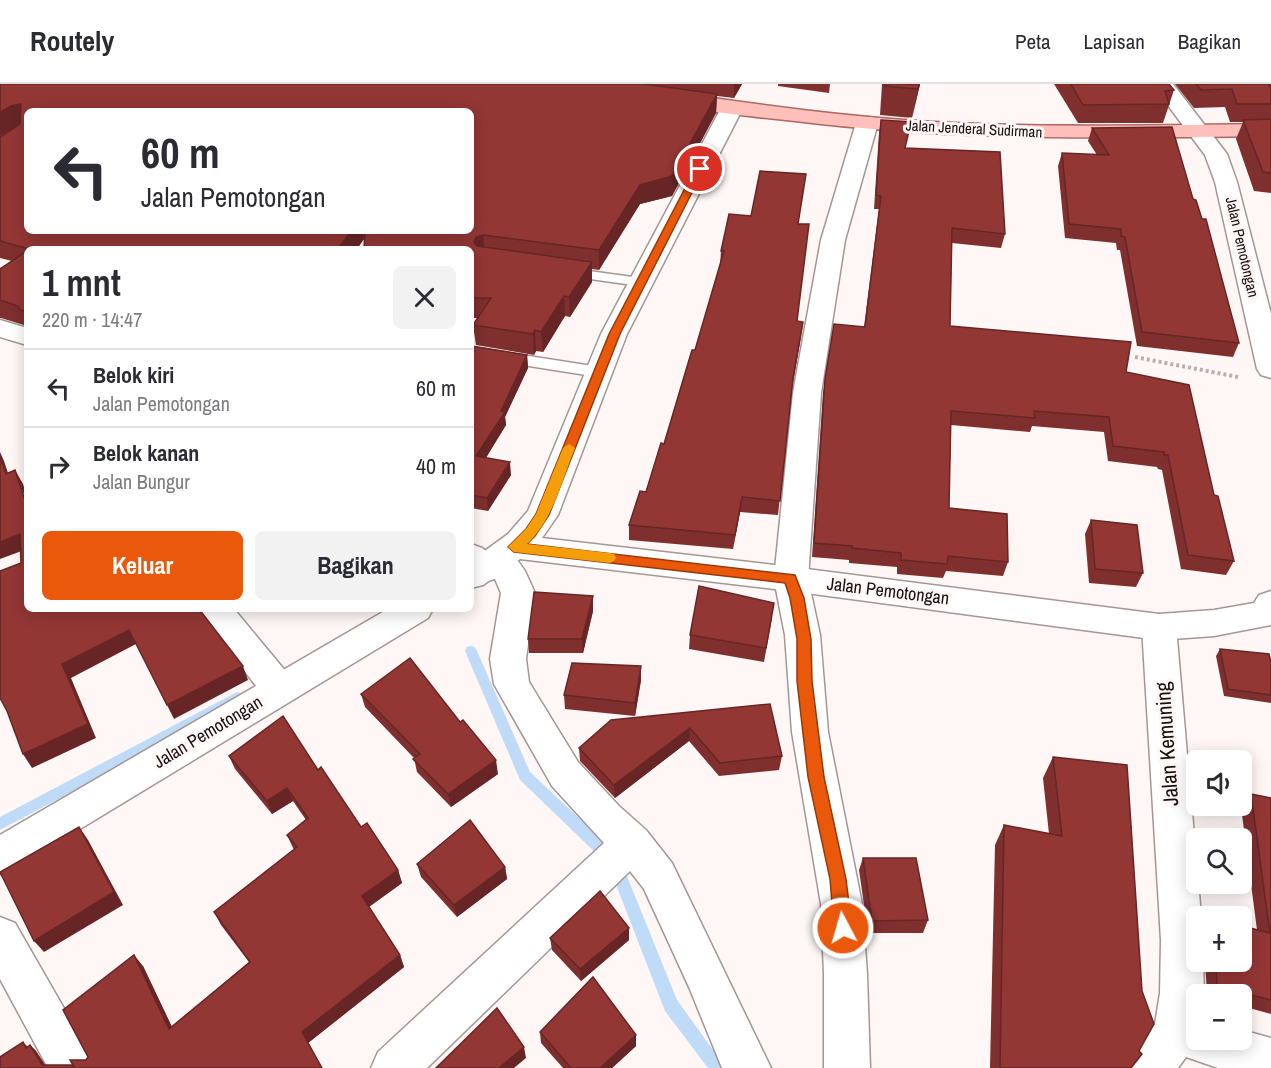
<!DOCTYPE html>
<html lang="id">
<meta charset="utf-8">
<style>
:root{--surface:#fff;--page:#f2f2f3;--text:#2b2b33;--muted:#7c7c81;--line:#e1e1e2;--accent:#ea580c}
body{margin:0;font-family:"Archivo Narrow",sans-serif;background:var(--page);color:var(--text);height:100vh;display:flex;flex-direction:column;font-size:22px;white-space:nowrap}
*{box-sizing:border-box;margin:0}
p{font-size:20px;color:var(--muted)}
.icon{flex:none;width:33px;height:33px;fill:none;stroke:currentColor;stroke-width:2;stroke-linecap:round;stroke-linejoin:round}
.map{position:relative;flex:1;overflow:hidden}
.side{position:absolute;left:24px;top:162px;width:450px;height:366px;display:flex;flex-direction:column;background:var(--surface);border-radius:9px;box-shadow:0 3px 15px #0003}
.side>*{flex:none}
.banner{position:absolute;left:24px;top:24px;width:450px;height:126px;border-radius:9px;box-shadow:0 3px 15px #0003;background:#fff;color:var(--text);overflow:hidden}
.controls{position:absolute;left:1186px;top:666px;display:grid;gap:12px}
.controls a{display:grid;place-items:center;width:66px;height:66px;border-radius:9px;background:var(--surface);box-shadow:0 3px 15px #0003;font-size:30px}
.pin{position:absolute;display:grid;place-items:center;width:51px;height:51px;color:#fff;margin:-26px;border:3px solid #fff;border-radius:50%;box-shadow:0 2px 6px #0007}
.me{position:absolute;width:66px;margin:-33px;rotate:354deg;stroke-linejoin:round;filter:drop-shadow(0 0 4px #0008)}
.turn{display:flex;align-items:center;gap:21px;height:126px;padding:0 18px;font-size:27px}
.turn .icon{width:78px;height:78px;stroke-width:2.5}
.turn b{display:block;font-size:42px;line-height:51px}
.round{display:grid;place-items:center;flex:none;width:63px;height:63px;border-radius:9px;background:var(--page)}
.head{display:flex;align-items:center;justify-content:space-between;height:102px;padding:0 18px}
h1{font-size:36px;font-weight:700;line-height:45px}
.action{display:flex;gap:12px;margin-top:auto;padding:12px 18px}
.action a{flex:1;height:69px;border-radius:9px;background:var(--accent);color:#fff;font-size:24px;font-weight:700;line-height:69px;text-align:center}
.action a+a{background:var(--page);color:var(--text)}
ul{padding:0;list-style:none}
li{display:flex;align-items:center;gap:18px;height:78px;padding:0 18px;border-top:2px solid var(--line)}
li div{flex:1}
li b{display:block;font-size:22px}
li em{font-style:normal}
header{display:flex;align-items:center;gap:36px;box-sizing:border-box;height:84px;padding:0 30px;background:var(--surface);border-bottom:2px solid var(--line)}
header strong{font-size:28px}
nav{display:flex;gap:33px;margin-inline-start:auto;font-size:21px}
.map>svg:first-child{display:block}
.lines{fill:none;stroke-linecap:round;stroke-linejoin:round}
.stream{fill:#c0dbf8;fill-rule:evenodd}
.lane-casing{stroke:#a59694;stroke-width:3}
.street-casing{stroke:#a59694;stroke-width:3}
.secondary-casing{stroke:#a59694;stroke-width:3}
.primary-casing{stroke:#ad6662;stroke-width:3}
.path{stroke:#b7b0af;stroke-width:4;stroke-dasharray:3 3;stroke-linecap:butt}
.lane{fill:#fff;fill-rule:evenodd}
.street{fill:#fff;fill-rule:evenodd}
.secondary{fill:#fff;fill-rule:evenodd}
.primary{fill:#ffbfbb;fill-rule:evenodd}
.wall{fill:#7e2f2e;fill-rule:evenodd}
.shaded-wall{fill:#672625}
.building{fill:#933735;stroke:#672625;stroke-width:1.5}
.route{fill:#ea580c;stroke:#983908;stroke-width:1.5}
.slow{fill:#f59e0b}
.labels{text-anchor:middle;stroke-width:6;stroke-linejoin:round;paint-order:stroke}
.far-street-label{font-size:15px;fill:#161010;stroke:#fef7f6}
.street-label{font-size:18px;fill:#161010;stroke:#fef7f6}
.near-street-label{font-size:21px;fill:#161010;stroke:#fef7f6}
</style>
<header>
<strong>Routely</strong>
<nav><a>Peta</a><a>Lapisan</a><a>Bagikan</a></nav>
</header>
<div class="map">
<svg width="1271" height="984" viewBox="0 0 1271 984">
<rect width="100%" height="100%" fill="#fef7f6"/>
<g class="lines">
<g class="stream">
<path d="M471,562L475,563L477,567L530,688L610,763L612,768L610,773L605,775L600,773L520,696L465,567L467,563Z"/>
<path d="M237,608L242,609L244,613L242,617L0,746V733Z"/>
<path d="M615,773L620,775L622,780L677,916L726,984H708L665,927L608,780L610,775Z"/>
</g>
<g class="lane-casing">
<g id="lane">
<path d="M567,184L640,194L647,198L640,202L562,191L560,188Z"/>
<path d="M471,263L599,283L607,288L599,293L471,273Z"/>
</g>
</g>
<g class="street-casing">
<g id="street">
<path d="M867,33L875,34L878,39L845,156L821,309L808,495L820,551L828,648L862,820L867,890L870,984H824V890L821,820L792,648L785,551L774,495L793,309L821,156L856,39L859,34Z"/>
<path d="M0,236L27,244V261L0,253Z"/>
<path d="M471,460L482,464L487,468L499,463L511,467L525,487L535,509L526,575L529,598L578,678L619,722L646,746L672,779L771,984H722L689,903L644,805L630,787L427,984H371L378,968L604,759L552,702L494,600L490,575L501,509L495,495L483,498L471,494Z"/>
<path d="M197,525H234L292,595L297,605L292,615L279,619L266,615Z"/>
<path d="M1159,530L1171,534L1176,543L1201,832H1197V878H1203L1204,910H1197V956H1242V946L1271,954V984H1218L1186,973L1178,984H1127L1134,968L1155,940L1160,909L1161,856L1142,543L1147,534Z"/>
<path d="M0,833L15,839L89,968L96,984H48L0,895Z"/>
</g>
</g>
<g class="secondary-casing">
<g id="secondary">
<path d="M1152,0H1173L1227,70L1237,98L1271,230V294L1261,291L1257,285L1215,98L1205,71Z"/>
<path d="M732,18L739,20L743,24L627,250L558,431L542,454L791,483L1159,530L1214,526L1254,519L1259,511L1271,507V541L1214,552L1159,556L791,507L520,475L483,501L471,504V477L508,450L528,427L601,250L721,24L725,20Z"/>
<path d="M388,525H433L428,534L14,785L0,790V751Z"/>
</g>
</g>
<g class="primary-casing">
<path id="primary" d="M672,8C759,21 846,33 934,38C1046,44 1159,41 1271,40V52C1112,54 954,57 795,37C752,32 707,29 665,18L662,14L665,10Z"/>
</g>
<path class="path" d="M1135,273L1238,293"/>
<use href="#lane" class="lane"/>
<use href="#street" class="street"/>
<use href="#secondary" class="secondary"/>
<use href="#primary" class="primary"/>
</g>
<g class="wall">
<path d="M0,0H742L734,14L717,12L716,29L672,112L640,120L599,186L592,185V198L570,233L565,232L543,268L536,267L534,271L476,261L473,241L478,234H471V165L364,154L357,165H27V242L1,234H0V185L12,177L0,174V53L19,41L0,52ZM27,27H471V147H27Z"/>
<path d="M778,0H830L829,9L778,2Z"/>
<path d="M882,0H920L912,34L880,31Z"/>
<path d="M1054,0H1169L1174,6L1163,39H1078Z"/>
<path d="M1175,0H1271V109L1254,107L1236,55L1243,38H1230L1225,23L1194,24Z"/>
<path d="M881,36L908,51L905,64L1005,150L1001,164L952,159L950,242L1126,288L1214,411L1234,477L1226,491L1181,485L1162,386L1158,385L1157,383L1108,377L1104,348L1032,342L1030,348L951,341L949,424L1008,478L1003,492L946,487L943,494L897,490V483L849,479V476L812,473L823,309L834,240L864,243L879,125H874L879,49Z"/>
<path d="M1092,44L1193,115L1202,135L1239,259L1233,273L1137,262L1120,166H1117L1116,159L1065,154L1058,82L1062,69L1097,71L1088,57Z"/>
<path d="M804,103L798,140L797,237L801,252L792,305L778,431L740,428L733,465L629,456V441L646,408L664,360L695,266L720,181L721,167L751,132Z"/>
<path d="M471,262L527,271L528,284L505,333L506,341L486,374L511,391L488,427L471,424Z"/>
<path d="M1091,436L1143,489L1136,503L1089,499L1085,450Z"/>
<path d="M593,512V527L583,569H529L528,555Z"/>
<path d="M772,534L764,578L689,565L690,551Z"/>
<path d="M1220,565L1271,579V619L1224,612L1216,572Z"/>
<path d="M641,582V596L635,632L565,625L564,611Z"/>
<path d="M361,610L498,690L451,723L417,688L414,674L365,623Z"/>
<path d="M770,620L782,672L779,686L719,692L689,657L615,714L580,677L579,664Z"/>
<path d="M229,672L318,686L361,743L398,786L402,799L369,823L400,871L404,883L308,959L322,984H0L23,958L28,963L30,961L36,967L45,981H73L86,976L143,882L172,943L249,878L221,841L214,828L294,766L287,751L306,736L293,717L272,730L235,685Z"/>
<path d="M1053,673L1139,967L1131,984H990L995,761L1004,741L1049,750L1043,694Z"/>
<path d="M1251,710L1271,714V930L1242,922V910H1207L1205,878H1242L1257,846L1241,723Z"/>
<path d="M863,774L928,836L923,849H868L859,786Z"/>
<path d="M417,780L505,783L507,795L457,833L421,793Z"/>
<path d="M629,844V856L581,897L552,866L550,854Z"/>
<path d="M540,948L636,951V962L612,984H563L541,959Z"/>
</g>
<g class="shaded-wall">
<path d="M734,0H742L734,14Z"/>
<path d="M919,0H920L912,34L918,5Z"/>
<path d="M717,10L716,29L672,112L640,120L599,186V166L640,101Z"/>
<path d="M21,20L27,36L0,52V28L11,22Z"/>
<path d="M351,147H368L369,148L357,165H338Z"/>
<path d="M483,151L485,171L474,158L476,153Z"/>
<path d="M592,178V198L570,233L569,213Z"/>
<path d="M564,212L565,232L543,268L541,248Z"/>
<path d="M803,238L801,252L791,309L793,294Z"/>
<path d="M535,246L536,267L534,271L533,250Z"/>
<path d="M527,271L528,284L505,333L506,341L478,386L476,372L501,327Z"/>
<path d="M0,368L4,377L13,404L6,390L0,372Z"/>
<path d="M510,378L511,391L488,427L487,414Z"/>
<path d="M15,386L23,400L27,412V419Z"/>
<path d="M742,413L740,428L733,465L735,451Z"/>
<path d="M20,450L27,465L0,475V458Z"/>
<path d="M593,512V527L583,569L582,555Z"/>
<path d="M129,546L136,560L71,594L96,654L32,684L23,670L62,580Z"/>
<path d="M243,582L248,596L174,635L167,621Z"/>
<path d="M641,582V596L635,632V619Z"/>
<path d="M690,644L689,657L615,714L614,701Z"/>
<path d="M496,676L498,690L451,723L448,710Z"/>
<path d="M287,704L293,717L272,730L267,717Z"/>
<path d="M79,743L88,756L123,821L44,868L34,857Z"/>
<path d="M505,783L507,795L457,833L454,821Z"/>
<path d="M398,786L402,799L367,824L362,812Z"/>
<path d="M629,844V856L581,897L580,885Z"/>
<path d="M134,871L143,882L178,956L169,945Z"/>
<path d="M400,871L404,883L308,959L302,948Z"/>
<path d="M636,951V962L612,984H600Z"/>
<path d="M30,961L36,967L47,984L42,981Z"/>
<path d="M524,963L526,974L514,984H499Z"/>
</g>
<g class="building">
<path d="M0,0H644L717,10L672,92L640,101L599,166L483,151L476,153L474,158L477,162L592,178L569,213L564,212L541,248L535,246L533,250L473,241L491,214H471V165H364L365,147H471V27H327L308,25L305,27H27V147H351L338,165H29L0,157V53L20,40L21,20L11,22L0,28Z"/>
<path d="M885,0H919L918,5L884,2Z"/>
<path d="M1071,0H1169L1174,6L1165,7L1169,20L1083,21Z"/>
<path d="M1196,0H1268L1271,4V20H1237L1232,5L1201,6Z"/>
<path d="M1271,35V89L1263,88L1243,36Z"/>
<path d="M881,36L911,38L905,64L1000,68L1005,150L952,144L950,242L1131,258L1126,288L1189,301L1214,411L1218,412L1234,477L1188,471L1168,371H1164V368L1113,362L1109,333L1034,327L1035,334L951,327L949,424L1007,430L1008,478L948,472L947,480L901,476V469L852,464V462L814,459L825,295L834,240L865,243L881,112L876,111Z"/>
<path d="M1172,43L1193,115L1196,116L1202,135H1206L1239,259L1142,248L1125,153L1121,152V145L1069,140L1062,69L1109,71L1092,44Z"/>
<path d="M760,87L806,90L798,140H809L797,237L803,238L793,294L780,417L742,413L735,451L629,441L640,407L646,408L661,359L664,360L692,266H695L724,167H721L729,130L751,132Z"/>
<path d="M27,167V228L20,226L18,222L0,216V185Z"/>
<path d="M471,262L527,271L501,327L505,328L476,372L510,378L487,414L471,411Z"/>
<path d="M0,372L6,390L15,386L25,416L27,415V525H199L243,582L167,621L129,546L62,580L88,640L23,670L7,627L0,614V487L21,479L20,450L0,458Z"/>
<path d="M1091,436L1137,441L1143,489L1095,485Z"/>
<path d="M699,502L774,519L766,564L690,551Z"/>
<path d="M534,508L593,512L582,555H528Z"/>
<path d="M1220,565L1269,570L1271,579V611L1228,605Z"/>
<path d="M410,574L460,638L463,636L496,676L448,710L413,675L420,670L361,610Z"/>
<path d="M572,579L641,582L635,619L564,611Z"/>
<path d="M770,620L782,672L720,679L690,644L614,701L579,664L611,636Z"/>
<path d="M283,632L318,686L321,683L361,743L367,739L398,786L362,812L400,871L302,948L322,984H75L70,976H86L88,973L63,926L134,871L169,945L250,878L214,828L297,763L287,751L308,734L287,704L267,717L229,672Z"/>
<path d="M1053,673L1127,681L1142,907L1154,940L1139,967L1142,970L1131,984H1000L1004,741L1062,752Z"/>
<path d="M1251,710L1271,714V916L1217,902L1216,878H1242V842L1270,849Z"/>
<path d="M470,736L505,783L454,821L417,780Z"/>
<path d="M79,743L114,808L34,857L0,788Z"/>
<path d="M863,774H916L928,836L872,837Z"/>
<path d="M600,807L629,844L580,885L550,854Z"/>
<path d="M593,893L636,951L600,984H571L540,948Z"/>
<path d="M497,924L524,963L499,984H436Z"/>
<path d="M23,958L26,964L30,961L42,981H73V982L70,984H0V973Z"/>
</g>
<path class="route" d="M700,82L704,85L620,250L549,431L535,452L527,460L795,491L804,514L811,555L812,597L824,693L846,795L852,844L849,849L843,852L837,849L834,844L830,795L808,693L797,597V555L790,514L785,499L514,468L508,463L526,445L536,430L609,250L695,85Z"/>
<path class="slow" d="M569,360L575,364C562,396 553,436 527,460L610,469L614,470L616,474L614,477L610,479L514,468L508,463L526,445L536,430L563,364Z"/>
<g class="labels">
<g class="far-street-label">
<text transform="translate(974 45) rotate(3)" y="5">Jalan Jenderal Sudirman</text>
<text transform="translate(1242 163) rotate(77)" y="5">Jalan Pemotongan</text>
</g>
<g class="street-label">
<text transform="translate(888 507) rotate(7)" y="6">Jalan Pemotongan</text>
<text transform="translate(208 648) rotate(-31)" y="6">Jalan Pemotongan</text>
</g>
<g class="near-street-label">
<text transform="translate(1167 660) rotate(-94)" y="7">Jalan Kemuning</text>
</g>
</g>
</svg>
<div class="controls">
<a><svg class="icon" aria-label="sound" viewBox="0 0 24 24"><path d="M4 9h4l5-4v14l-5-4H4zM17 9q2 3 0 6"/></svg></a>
<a><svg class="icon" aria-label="search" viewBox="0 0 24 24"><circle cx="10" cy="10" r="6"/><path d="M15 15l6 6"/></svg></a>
<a>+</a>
<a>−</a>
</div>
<div class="pin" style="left:700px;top:85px;background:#d93025"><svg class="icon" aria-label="arrive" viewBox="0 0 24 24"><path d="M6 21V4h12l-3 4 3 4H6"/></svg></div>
<svg class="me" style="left:843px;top:844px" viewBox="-20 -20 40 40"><circle r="17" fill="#ea580c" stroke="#fff" stroke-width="3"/><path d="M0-11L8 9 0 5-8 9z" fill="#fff"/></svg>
<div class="banner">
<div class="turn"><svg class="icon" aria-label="left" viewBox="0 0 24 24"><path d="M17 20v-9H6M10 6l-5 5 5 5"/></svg><div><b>60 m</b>Jalan Pemotongan</div></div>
</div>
<section class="side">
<div class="head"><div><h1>1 mnt</h1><p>220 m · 14:47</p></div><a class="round"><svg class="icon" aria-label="close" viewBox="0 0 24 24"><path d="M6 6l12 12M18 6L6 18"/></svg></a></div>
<ul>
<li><svg class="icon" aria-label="left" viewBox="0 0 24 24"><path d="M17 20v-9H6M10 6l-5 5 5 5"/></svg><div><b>Belok kiri</b><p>Jalan Pemotongan</p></div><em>60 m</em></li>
<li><svg class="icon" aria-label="right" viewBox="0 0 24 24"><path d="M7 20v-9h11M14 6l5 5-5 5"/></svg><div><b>Belok kanan</b><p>Jalan Bungur</p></div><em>40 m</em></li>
</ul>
<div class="action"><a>Keluar</a><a>Bagikan</a></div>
</section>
</div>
